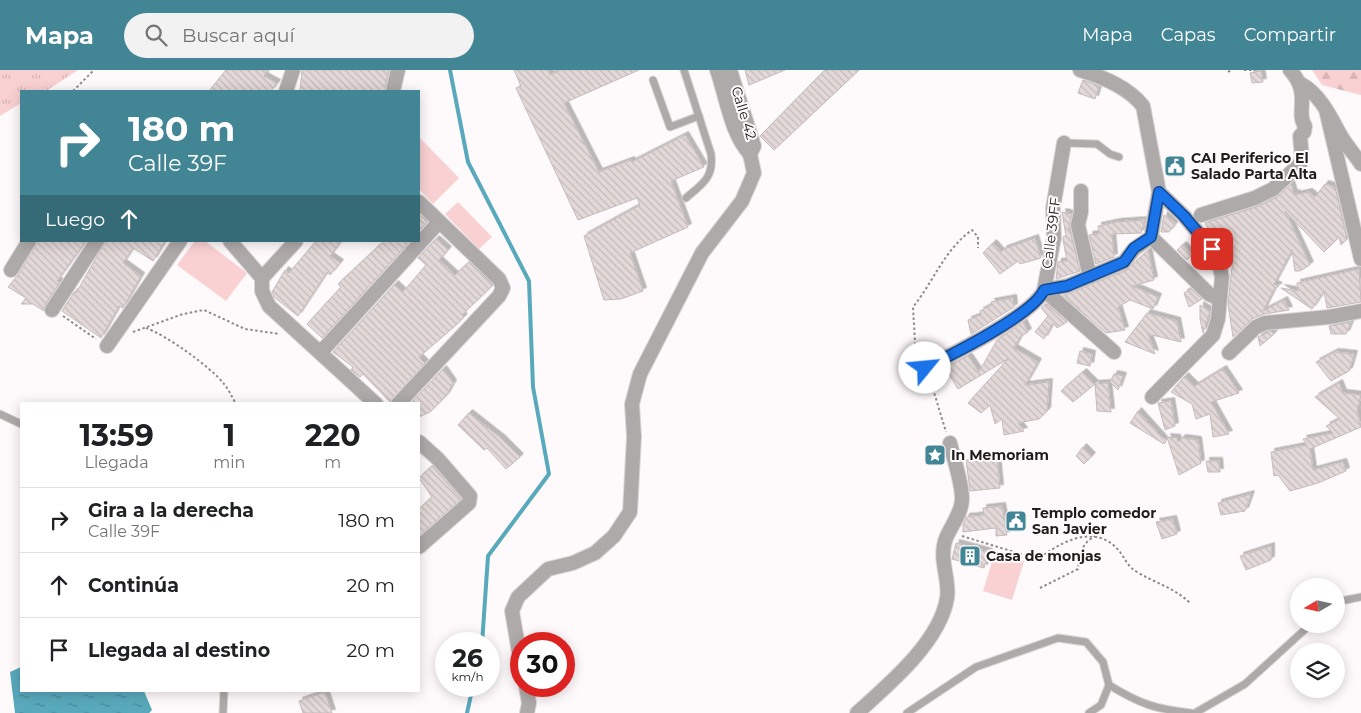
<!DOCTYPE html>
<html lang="es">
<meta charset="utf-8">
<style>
:root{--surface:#fff;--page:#f2f2f2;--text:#202124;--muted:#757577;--line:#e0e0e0;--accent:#428695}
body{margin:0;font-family:Montserrat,sans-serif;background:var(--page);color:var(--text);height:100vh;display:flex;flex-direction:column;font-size:19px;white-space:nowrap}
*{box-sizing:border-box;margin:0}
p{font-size:16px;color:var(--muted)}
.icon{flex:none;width:28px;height:28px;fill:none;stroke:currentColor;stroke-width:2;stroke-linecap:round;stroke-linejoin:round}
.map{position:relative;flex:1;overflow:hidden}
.drawer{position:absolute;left:20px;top:332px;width:400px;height:290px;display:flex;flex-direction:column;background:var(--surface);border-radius:0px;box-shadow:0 2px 12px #0003}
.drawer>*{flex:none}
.hud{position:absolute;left:20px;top:20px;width:400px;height:152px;border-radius:0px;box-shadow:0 2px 12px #0003;background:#428695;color:#fff;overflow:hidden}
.needle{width:32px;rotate:261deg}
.tools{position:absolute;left:1290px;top:508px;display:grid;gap:10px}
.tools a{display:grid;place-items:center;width:55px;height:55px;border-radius:50%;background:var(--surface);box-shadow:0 2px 12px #0003;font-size:25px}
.speed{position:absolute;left:435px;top:562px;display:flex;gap:10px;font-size:25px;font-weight:700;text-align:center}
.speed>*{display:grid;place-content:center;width:65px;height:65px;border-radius:50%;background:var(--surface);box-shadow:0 2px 12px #0003;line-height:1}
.speed small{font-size:12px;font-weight:400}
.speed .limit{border:8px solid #d22;background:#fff;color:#111}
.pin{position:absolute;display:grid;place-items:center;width:42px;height:42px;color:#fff;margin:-21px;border-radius:10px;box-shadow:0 2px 8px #0006}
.me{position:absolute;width:55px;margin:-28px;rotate:62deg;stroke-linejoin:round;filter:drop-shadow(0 0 4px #0008)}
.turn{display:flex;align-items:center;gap:18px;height:105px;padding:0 25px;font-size:22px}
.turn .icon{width:65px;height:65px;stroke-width:2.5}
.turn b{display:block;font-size:35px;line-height:42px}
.then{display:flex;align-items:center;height:48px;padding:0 25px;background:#0003;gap:10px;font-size:19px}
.eta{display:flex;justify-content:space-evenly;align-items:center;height:85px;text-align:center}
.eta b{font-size:30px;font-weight:700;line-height:35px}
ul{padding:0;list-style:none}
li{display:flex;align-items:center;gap:15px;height:65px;padding:0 25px;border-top:1px solid var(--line)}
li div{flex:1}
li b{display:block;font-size:19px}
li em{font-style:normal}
header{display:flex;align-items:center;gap:30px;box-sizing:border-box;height:70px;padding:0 25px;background:var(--accent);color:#fff}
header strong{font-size:24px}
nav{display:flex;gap:28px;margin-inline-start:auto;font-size:18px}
.search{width:350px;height:45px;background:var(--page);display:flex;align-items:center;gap:12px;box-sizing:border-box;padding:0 18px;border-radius:28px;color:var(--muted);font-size:19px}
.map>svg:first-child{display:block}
.grass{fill:url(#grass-tufts)}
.forest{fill:url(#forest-firs)}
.pitch{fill:#fad1d3}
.water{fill:url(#water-ripples)}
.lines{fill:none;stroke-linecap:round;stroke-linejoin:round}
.stream{stroke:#58a9bb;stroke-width:4}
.building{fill:url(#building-back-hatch);stroke:#c6bbbc;filter:url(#shadow)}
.lane-casing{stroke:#dbd6d7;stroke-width:9}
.street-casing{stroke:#dbd6d7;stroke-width:16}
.path{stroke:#8f8b8b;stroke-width:2;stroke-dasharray:2.5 2.5;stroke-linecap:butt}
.lane{stroke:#afaaaa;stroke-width:7}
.street{stroke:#afaaaa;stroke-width:14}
.route-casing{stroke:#114b97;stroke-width:12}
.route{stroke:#1a73e8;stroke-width:9}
.labels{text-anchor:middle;stroke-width:4;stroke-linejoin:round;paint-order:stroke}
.street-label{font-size:14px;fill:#211d1d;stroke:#fef9fa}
.poi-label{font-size:14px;font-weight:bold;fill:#211d1d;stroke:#fef9fa;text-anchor:start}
</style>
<header>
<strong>Mapa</strong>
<div class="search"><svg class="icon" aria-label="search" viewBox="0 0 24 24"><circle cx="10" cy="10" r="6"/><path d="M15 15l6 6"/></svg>Buscar aquí</div>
<nav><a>Mapa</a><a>Capas</a><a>Compartir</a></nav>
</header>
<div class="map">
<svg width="1361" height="643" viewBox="0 0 1361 643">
<defs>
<pattern id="grass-tufts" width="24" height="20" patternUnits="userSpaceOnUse" patternTransform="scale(1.25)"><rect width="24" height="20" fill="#fad1d3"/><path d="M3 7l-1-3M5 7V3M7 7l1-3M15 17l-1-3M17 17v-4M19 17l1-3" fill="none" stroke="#d6b3b5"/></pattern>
<pattern id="forest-firs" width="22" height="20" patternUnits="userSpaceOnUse" patternTransform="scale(1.25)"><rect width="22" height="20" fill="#fad1d3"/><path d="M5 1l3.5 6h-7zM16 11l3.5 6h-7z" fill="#d6b3b5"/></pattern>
<pattern id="water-ripples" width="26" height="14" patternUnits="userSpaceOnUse" patternTransform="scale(1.25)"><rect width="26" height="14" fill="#58a9bb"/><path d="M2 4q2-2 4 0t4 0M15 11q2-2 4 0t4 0" fill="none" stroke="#488997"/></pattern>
<pattern id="building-back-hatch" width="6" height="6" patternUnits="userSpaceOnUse" patternTransform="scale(1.25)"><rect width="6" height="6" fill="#e4d9d9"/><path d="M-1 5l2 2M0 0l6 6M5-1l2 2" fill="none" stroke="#c3baba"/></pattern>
<filter id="shadow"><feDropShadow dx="3.5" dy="-3.5" stdDeviation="0" flood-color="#0004"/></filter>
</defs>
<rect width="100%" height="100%" fill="#fef9fa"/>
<path class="grass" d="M0,0H78L46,21H21V33L0,46Z"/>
<path class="forest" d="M1312,0H1361V25L1322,15Z"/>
<g class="pitch">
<path d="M420,68L459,108L433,134L419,119Z"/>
<path d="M458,132L492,167L479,179L445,144Z"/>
<path d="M195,171H205L247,203L226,231L177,195Z"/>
<path d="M995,482L1024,491L1012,530L983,521Z"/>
</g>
<path class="water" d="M21,597V621H144L152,640L149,643H15L10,602Z"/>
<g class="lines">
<g class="stream">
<path d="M450,0L468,92L529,211L533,317L549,404L488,486L482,574"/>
<path d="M467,643L473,616"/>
</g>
</g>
<g class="building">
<path d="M226,0H268L264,6L277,13L271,21H209Z"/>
<path d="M302,0H389L384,21H300Z"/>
<path d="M514,0H548L550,5L561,0H639L564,33L599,102L631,90L632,92L685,65L704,97L671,111L688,157L630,183L643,221L621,229L604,230L584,166L640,135L637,128L578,150L516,18L521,16Z"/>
<path d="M745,0H785L749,15Z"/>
<path d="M825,0H859L774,80L760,66Z"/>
<path d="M1261,1L1263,12L1252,13L1250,3Z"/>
<path d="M1083,10L1099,16L1095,29L1078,23Z"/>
<path d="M1291,114L1294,124L1297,123L1295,125L1309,122L1315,127L1325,114L1335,117L1347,169L1341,175L1339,167L1324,182L1285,141L1310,195L1300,201H1295L1292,180L1274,214L1279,216L1274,219L1263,241L1284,230L1289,240L1264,244L1252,249L1233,267L1228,234L1234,178L1212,165L1205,153L1259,136L1277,127Z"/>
<path d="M1062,142L1072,144L1069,157L1080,201L1056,209L1058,192L1067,191L1063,170V167L1066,166Z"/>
<path d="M419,144L427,152L419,161Z"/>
<path d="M1164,145L1176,153L1169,162H1161Z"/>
<path d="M1145,150L1141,163L1112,164L1114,187L1096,194L1089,165L1099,164L1098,156L1117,152Z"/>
<path d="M1035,168L1041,188L1020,194L1018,191L1000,204L983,183L993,173L1001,182L1004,179Z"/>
<path d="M436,169L448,180L439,190L455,205L469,192L492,216L462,245L464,247L455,256L419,287L425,293L390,332L363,304L360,307L351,300L353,297L333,282L395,214L403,222L426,195L418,188Z"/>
<path d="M38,171H86L57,211L60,212L45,235L44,241L33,234H21L26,228L8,217L18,205Z"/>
<path d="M106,171H165L153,191L133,178L123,193L141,206L123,238L119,236L101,268L62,241L74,222L76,223Z"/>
<path d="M316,171H341L330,186L340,193L330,205L327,202L298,246L274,227L272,222L285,200L289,203Z"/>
<path d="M384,171H410L322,268L307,254L341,217L338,214Z"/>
<path d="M1183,175L1192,185L1187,190L1177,180Z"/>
<path d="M1148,180L1154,210L1132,216L1158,227L1153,239L1130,230L1118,237L1125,260L1106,263L1063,226L1127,200Z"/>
<path d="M1359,199L1361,232L1327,238L1324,221L1312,239L1281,218L1298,221L1297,213Z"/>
<path d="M1191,219L1202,229L1189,237L1184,223Z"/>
<path d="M1013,228L1014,237L971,264L968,250L981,245L980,241L992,235L991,232Z"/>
<path d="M1046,234L1067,252L1057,258L1053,253L1044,269L1035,262L1048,246L1041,238Z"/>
<path d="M1200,235L1210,241L1203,263L1200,249Z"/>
<path d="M1147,243L1177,251L1181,272L1148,264L1155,284L1125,272Z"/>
<path d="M1023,252L1028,262L1020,267L1014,278L1038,292L1025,315L1049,312L1047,341L1039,349L1018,353L1024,361L1004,365L1002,349L995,354L990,335L981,343L968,333L1008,289L958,319L945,298L968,286L979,302L997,270Z"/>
<path d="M1351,252L1346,264H1331L1329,256Z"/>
<path d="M1271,261L1274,264L1260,276L1258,267Z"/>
<path d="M1080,281L1092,284L1090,296L1077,293Z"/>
<path d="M1335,282L1354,284L1349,301L1331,311L1316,292Z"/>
<path d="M443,299L453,313L446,326L430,342L419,347V334H410Z"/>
<path d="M1223,299L1239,323L1211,332L1229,364L1213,367L1210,344L1196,349L1192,334L1171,322L1185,306L1195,316Z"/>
<path d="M1083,302L1095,314L1073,332L1061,321Z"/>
<path d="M1114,304L1123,306L1118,320L1110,312Z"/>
<path d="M1108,313L1111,342L1097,341L1095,314Z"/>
<path d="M1339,313L1343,323L1361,325L1357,341L1361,357L1310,379L1313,400L1343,392L1346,401L1318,413L1290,421L1278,405L1274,406L1271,382L1307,375L1303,369L1333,363L1326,356L1340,349L1315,327Z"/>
<path d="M1171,331L1175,356L1165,360L1158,333Z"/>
<path d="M1138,341L1166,372L1164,374L1130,353Z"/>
<path d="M469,343L502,369L520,387L506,399L487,378L484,380L458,355Z"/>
<path d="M1167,367L1177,368L1178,372L1182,368L1198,370L1201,393L1179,405Z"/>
<path d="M1083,377L1092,386L1084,394L1076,386Z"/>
<path d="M997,387L1000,418L970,421L966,390Z"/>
<path d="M1206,391H1219L1220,402H1208Z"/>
<path d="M432,396L461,429L419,466V439L432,427L419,408Z"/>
<path d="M1251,424L1245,441L1221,445L1218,433Z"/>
<path d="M1002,436L1007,465L996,466V458L963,462V455L966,447L984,445L983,438Z"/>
<path d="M1173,449L1177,464L1162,469L1156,452Z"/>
<path d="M956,473L989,482L984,498L952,489Z"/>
<path d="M1271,476V490L1246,500L1240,486Z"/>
<path d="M325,622L332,643H303L299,631Z"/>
</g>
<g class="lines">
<g class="lane-casing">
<g id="lane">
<path d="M684,0L711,84C714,108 702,114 686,128"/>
<path d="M653,10L670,57L699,46"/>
<path d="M1064,73L1097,74L1110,84L1119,87"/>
<path d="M0,344L21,354"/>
<path d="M1336,532L1361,527"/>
<path d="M1109,615C1140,634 1155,639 1191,643"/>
<path d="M223,643L224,621"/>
<path d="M907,643L976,597L1058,568L1086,572L1103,592L1109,615L1101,635L1089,643"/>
<path d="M1195,643L1245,614L1311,554"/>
</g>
</g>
<g class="street-casing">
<g id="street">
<path d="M717,0C726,26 731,64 750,84"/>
<path d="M730,0L754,76L750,84"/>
<path d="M1080,0C1103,7 1128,17 1143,36L1159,122L1184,146L1217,185L1222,207L1218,249L1213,265L1152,327"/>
<path d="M1301,14C1320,24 1331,48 1341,66C1346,75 1355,85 1361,94"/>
<path d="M286,21L293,0"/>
<path d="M393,21L398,0"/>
<path d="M1326,40L1361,189"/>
<path d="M1064,73L1053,138L1054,168L1044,220L1114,282"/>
<path d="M1081,121V142L1078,155L1090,207"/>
<path d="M1201,145L1255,128L1273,119L1300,94L1302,88L1300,66L1304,62L1305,56C1295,42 1312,24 1290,0"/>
<path d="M1151,167L1209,224L1219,229"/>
<path d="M230,171L262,208V221L269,236L376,334"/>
<path d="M11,200L29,171"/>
<path d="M262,208L296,171"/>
<path d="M52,240L97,171"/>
<path d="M107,276L180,171"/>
<path d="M321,282L439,152"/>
<path d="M1229,283L1256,257L1265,253L1329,247L1361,241"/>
<path d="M925,298C951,285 1033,245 1044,220L1067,216L1124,192L1134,179L1151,167L1159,122"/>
<path d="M398,334L499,226L503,218L499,209L419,132"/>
<path d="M419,372L438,389L470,426L469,433L419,477"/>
<path d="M521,594L512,541L518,527L548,499L573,493L595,483L614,466L630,442L634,367L632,334L640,304L702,183L742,131L754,103L750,84"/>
<path d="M526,616L529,633L527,643"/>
<path d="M857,643C888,615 940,572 947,528C950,510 939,490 945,471C949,458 962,444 962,429C962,411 954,391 950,373"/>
</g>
</g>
<g class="path">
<path d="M1244,0H1255"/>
<path d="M1228,2L1231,0"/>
<path d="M73,21L94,0"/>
<path d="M63,246L96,269"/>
<path d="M146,258C166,265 211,297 224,314C229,320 232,327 236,334"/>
<path d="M133,262L183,244L204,240L245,259L280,264"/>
<path d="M916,290L913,237C934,211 944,180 972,160L978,167V178"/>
<path d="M930,309L946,362"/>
<path d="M962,466L1021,484L1042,486C1066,469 1098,454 1120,482C1126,490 1128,497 1137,502C1155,513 1175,518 1190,533"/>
<path d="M1040,518L1078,499C1080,484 1081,474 1095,466"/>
</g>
<use href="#lane" class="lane"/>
<use href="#street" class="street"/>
</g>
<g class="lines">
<g class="route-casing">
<path id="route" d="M925,298C951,285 1033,245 1044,220L1067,216L1124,192L1134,178L1151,167L1159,122L1184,146L1212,179"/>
</g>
<use href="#route" class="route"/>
</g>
<defs>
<g id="civic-square" transform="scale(1.125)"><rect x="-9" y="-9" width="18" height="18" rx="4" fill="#428695" stroke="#fef9fa"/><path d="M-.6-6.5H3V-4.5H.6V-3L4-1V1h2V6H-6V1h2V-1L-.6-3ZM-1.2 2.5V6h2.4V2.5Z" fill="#fff"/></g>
<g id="sight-square" transform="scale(1.125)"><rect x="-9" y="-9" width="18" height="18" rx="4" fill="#428695" stroke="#fef9fa"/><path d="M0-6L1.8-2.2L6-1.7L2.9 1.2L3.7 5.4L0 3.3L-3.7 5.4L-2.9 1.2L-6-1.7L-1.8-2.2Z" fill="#fff"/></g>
<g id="building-square" transform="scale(1.125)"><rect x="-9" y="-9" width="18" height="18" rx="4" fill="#428695" stroke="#fef9fa"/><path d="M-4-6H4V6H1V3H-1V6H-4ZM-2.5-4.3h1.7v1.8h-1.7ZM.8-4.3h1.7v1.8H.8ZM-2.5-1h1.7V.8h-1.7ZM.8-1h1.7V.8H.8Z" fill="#fff"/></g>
</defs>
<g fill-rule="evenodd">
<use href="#civic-square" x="1175" y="96"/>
<use href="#sight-square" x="935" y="385"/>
<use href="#civic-square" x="1016" y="451"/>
<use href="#building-square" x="970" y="486"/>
</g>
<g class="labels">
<g class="street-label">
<text transform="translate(744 43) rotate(73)" y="5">Calle 42</text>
<text transform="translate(1051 163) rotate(-83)" y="5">Calle 39FF</text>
</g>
<g class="poi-label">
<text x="1191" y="93">CAI Periferico El<tspan x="1191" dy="16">Salado Parta Alta</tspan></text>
<text x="951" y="390">In Memoriam</text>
<text x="1032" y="448">Templo comedor<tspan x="1032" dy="16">San Javier</tspan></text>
<text x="986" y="491">Casa de monjas</text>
</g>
</g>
</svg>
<div class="tools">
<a><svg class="needle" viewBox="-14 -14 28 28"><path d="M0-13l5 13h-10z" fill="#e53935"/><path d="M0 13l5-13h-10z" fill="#757577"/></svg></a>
<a><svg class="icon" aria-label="layers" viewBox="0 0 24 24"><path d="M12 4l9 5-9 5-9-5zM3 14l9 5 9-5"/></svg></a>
</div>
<div class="speed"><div>26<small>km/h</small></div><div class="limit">30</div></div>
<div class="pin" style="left:1212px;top:179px;background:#d93025"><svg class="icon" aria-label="arrive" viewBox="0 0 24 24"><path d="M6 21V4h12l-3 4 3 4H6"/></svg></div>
<svg class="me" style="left:925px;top:298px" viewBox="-20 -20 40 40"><circle r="19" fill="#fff"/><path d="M0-13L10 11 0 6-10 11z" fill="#1a73e8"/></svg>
<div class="hud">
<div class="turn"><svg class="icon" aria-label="right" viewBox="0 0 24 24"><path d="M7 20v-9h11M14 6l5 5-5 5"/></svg><div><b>180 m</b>Calle 39F</div></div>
<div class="then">Luego<svg class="icon" aria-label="ahead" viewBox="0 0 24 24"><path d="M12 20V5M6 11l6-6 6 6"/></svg></div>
</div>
<section class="drawer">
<div class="eta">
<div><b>13:59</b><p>Llegada</p></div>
<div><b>1</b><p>min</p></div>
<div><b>220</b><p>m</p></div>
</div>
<ul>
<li><svg class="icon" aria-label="right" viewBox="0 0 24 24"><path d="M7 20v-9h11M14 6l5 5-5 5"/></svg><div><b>Gira a la derecha</b><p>Calle 39F</p></div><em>180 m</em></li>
<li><svg class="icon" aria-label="ahead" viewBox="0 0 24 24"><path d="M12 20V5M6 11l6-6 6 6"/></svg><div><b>Continúa</b></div><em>20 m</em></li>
<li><svg class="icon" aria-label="arrive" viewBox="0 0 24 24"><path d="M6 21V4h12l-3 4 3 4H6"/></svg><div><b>Llegada al destino</b></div><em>20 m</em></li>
</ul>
</section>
</div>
